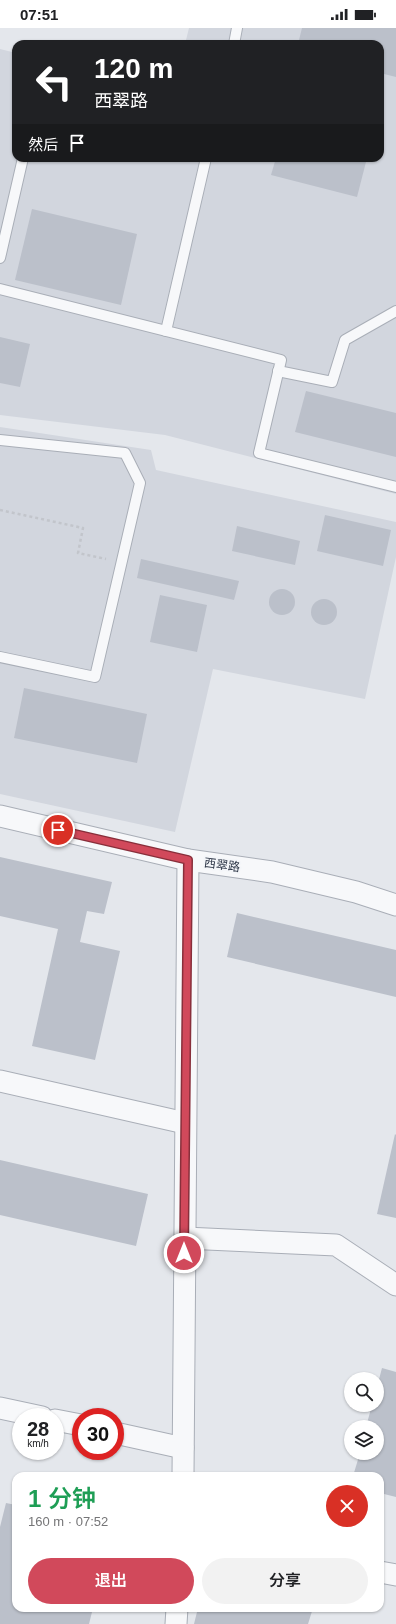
<!DOCTYPE html>
<html lang="zh">
<meta charset="utf-8">
<style>
:root{--surface:#fff;--page:#f2f2f2;--text:#202124;--muted:#757577;--accent:#d1495b}
body{margin:0;font-family:Helvetica,"Noto Sans SC",sans-serif;background:var(--page);color:var(--text);height:100vh;display:flex;flex-direction:column;font-size:15px;white-space:nowrap}
*{box-sizing:border-box;margin:0}
p{font-size:13px;color:var(--muted)}
.icon{flex:none;width:22px;height:22px;fill:none;stroke:currentColor;stroke-width:2;stroke-linecap:round;stroke-linejoin:round}
.map{position:relative;flex:1;overflow:hidden}
.side{position:absolute;left:12px;top:1444px;width:372px;height:140px;display:flex;flex-direction:column;background:var(--surface);border-radius:12px;box-shadow:0 1px 3px #0004}
.side>*{flex:none}
.top-card{position:absolute;left:12px;top:12px;width:372px;height:122px;border-radius:12px;box-shadow:0 1px 3px #0004;background:#202124;color:#fff;overflow:hidden}
.controls{position:absolute;left:344px;top:1344px;display:grid;gap:8px}
.controls a{display:grid;place-items:center;width:40px;height:40px;border-radius:50%;background:var(--surface);box-shadow:0 1px 3px #0004;font-size:20px}
.speed{position:absolute;left:12px;top:1380px;display:flex;gap:8px;font-size:20px;font-weight:700;text-align:center}
.speed>*{display:grid;place-content:center;width:52px;height:52px;border-radius:50%;background:var(--surface);box-shadow:0 1px 3px #0004;line-height:1}
.speed small{font-size:10px;font-weight:400}
.speed .limit{border:6px solid #d22;background:#fff;color:#111}
.pin{position:absolute;display:grid;place-items:center;width:34px;height:34px;color:#fff;margin:-17px;border:2px solid #fff;border-radius:50%;box-shadow:0 1px 4px #0007}
.me{position:absolute;width:44px;margin:-22px;rotate:0deg;stroke-linejoin:round;filter:drop-shadow(0 0 3px #0008)}
.turn{display:flex;align-items:center;gap:14px;height:84px;padding:0 16px;font-size:18px}
.turn .icon{width:52px;height:52px;stroke-width:2.5}
.turn b{display:block;font-size:28px;line-height:34px}
.then{display:flex;align-items:center;height:38px;padding:0 16px;background:#0003;gap:8px;font-size:15px}
.round{display:grid;place-items:center;flex:none;width:42px;height:42px;border-radius:21px;background:var(--page)}
.overview{display:flex;align-items:center;justify-content:space-between;height:68px;padding:0 16px}
h1{font-size:24px;font-weight:600;line-height:30px;color:#1e9e55}
.action{display:flex;gap:8px;margin-top:auto;padding:8px 16px}
.action a{flex:1;height:46px;border-radius:24px;background:var(--accent);color:#fff;font-size:16px;font-weight:600;line-height:46px;text-align:center}
.action a+a{background:var(--page);color:var(--text)}
.status{display:flex;justify-content:space-between;align-items:center;height:28px;padding:0 20px;background:var(--surface);direction:ltr}
.status svg{height:11px;fill:currentColor}
.map>svg:first-child{display:block}
.built{fill:#d2d6de}
.building{fill:#bbc0ca}
.lines{fill:none;stroke-linecap:round;stroke-linejoin:round}
.service-casing{stroke:#a9aeb7;stroke-width:12}
.minor-casing{stroke:#a9aeb7;stroke-width:23}
.path{stroke:#c2c5cb;stroke-width:2.5;stroke-dasharray:3 3;stroke-linecap:butt}
.service{stroke:#f7f8fa;stroke-width:10}
.minor{stroke:#f7f8fa;stroke-width:21}
.route-casing{stroke:#882f3b;stroke-width:10}
.route{stroke:#d1495b;stroke-width:7}
.labels{text-anchor:middle;stroke-width:4;stroke-linejoin:round;paint-order:stroke}
.street-label{font-size:12px;fill:#2b3445;stroke:#f4f6f9}
</style>
<div class="status"><b>07:51</b><svg viewBox="0 0 49 12"><path d="M0 12V9h3v3zM5 12V6h3v6zM10 12V3h3v9zM15 12V0h3v12zM26 1h20v11H26zM47 4h2v5h-2z"/></svg></div>
<div class="map">
<svg width="396" height="1596" viewBox="0 0 396 1596">
<rect width="100%" height="100%" fill="#e4e7ec"/>
<g class="built">
<path d="M189,0H396V466L165,407L0,387V21L16,25V130H380V16H185Z"/>
<path d="M0,399L151,422L156,442L396,494V529L365,671L213,641L175,804L0,766Z"/>
</g>
<g class="building">
<path d="M302,0H396V49L380,45V16H298Z"/>
<path d="M276,130H367L357,169L271,147Z"/>
<path d="M32,181L137,206L121,277L15,252Z"/>
<path d="M0,309L30,316L20,359L0,355Z"/>
<path d="M306,363L396,385V429L295,404Z"/>
<path d="M325,487L391,502L383,538L317,523Z"/>
<path d="M237,498L300,513L295,537L232,523Z"/>
<path d="M141,531L239,553L234,572L137,550Z"/>
<circle cx="282" cy="574" r="13"/>
<path d="M160,567L207,577L197,624L150,614Z"/>
<circle cx="324" cy="584" r="13"/>
<path d="M24,660L147,686L137,735L14,710Z"/>
<path d="M0,829L112,854L104,886L87,883L80,914L120,923L95,1032L32,1018L58,901L0,888Z"/>
<path d="M237,885L396,922V969L227,929Z"/>
<path d="M395,1106L396,1107V1190L377,1186Z"/>
<path d="M0,1132L148,1166L136,1218L0,1187Z"/>
<path d="M382,1340L396,1344V1469L380,1465V1448H353L360,1425H377V1399H366L372,1377H377V1359Z"/>
<path d="M6,1475L16,1477V1580H93L89,1596H0V1499Z"/>
<path d="M198,1580H313L308,1596H194Z"/>
</g>
<g class="lines">
<g class="service-casing">
<g id="service">
<path d="M234,16L237,0"/>
<path d="M0,230L23,130"/>
<path d="M0,261L281,332L259,425L396,459"/>
<path d="M166,303L206,130"/>
<path d="M278,343L332,354L345,312L396,283"/>
<path d="M0,412L125,425L140,455L95,649L0,629"/>
</g>
</g>
<g class="minor-casing">
<g id="minor">
<path d="M0,788L188,832L272,844L356,864L396,877"/>
<path d="M0,1053L185,1095"/>
<path d="M185,1210L336,1217L396,1257"/>
<path d="M0,1380L42,1389"/>
<path d="M55,1392L81,1397"/>
<path d="M115,1405L183,1420"/>
<path d="M183,1448L188,832"/>
<path d="M380,1544L396,1547"/>
<path d="M176,1596L177,1580"/>
</g>
</g>
<path class="path" d="M0,482L83,500L78,525L106,531"/>
<use href="#service" class="service"/>
<use href="#minor" class="minor"/>
</g>
<g class="lines">
<g class="route-casing">
<path id="route" d="M58,802L188,832L184,1225"/>
</g>
<use href="#route" class="route"/>
</g>
<g class="labels">
<g class="street-label">
<text transform="translate(222 837) rotate(8)" y="4">西翠路</text>
</g>
</g>
</svg>
<div class="controls">
<a><svg class="icon" aria-label="search" viewBox="0 0 24 24"><circle cx="10" cy="10" r="6"/><path d="M15 15l6 6"/></svg></a>
<a><svg class="icon" aria-label="layers" viewBox="0 0 24 24"><path d="M12 4l9 5-9 5-9-5zM3 14l9 5 9-5"/></svg></a>
</div>
<div class="speed"><div>28<small>km/h</small></div><div class="limit">30</div></div>
<div class="pin" style="left:58px;top:802px;background:#d93025"><svg class="icon" aria-label="arrive" viewBox="0 0 24 24"><path d="M6 21V4h12l-3 4 3 4H6"/></svg></div>
<svg class="me" style="left:184px;top:1225px" viewBox="-20 -20 40 40"><circle r="17" fill="#d1495b" stroke="#fff" stroke-width="3"/><path d="M0-11L8 9 0 5-8 9z" fill="#fff"/></svg>
<div class="top-card">
<div class="turn"><svg class="icon" aria-label="left" viewBox="0 0 24 24"><path d="M17 20v-9H6M10 6l-5 5 5 5"/></svg><div><b>120 m</b>西翠路</div></div>
<div class="then">然后<svg class="icon" aria-label="arrive" viewBox="0 0 24 24"><path d="M6 21V4h12l-3 4 3 4H6"/></svg></div>
</div>
<section class="side">
<div class="overview"><div><h1>1 分钟</h1><p>160 m · 07:52</p></div><a class="round" style="background:#d93025;color:#fff"><svg class="icon" aria-label="close" viewBox="0 0 24 24"><path d="M6 6l12 12M18 6L6 18"/></svg></a></div>
<div class="action"><a>退出</a><a>分享</a></div>
</section>
</div>
